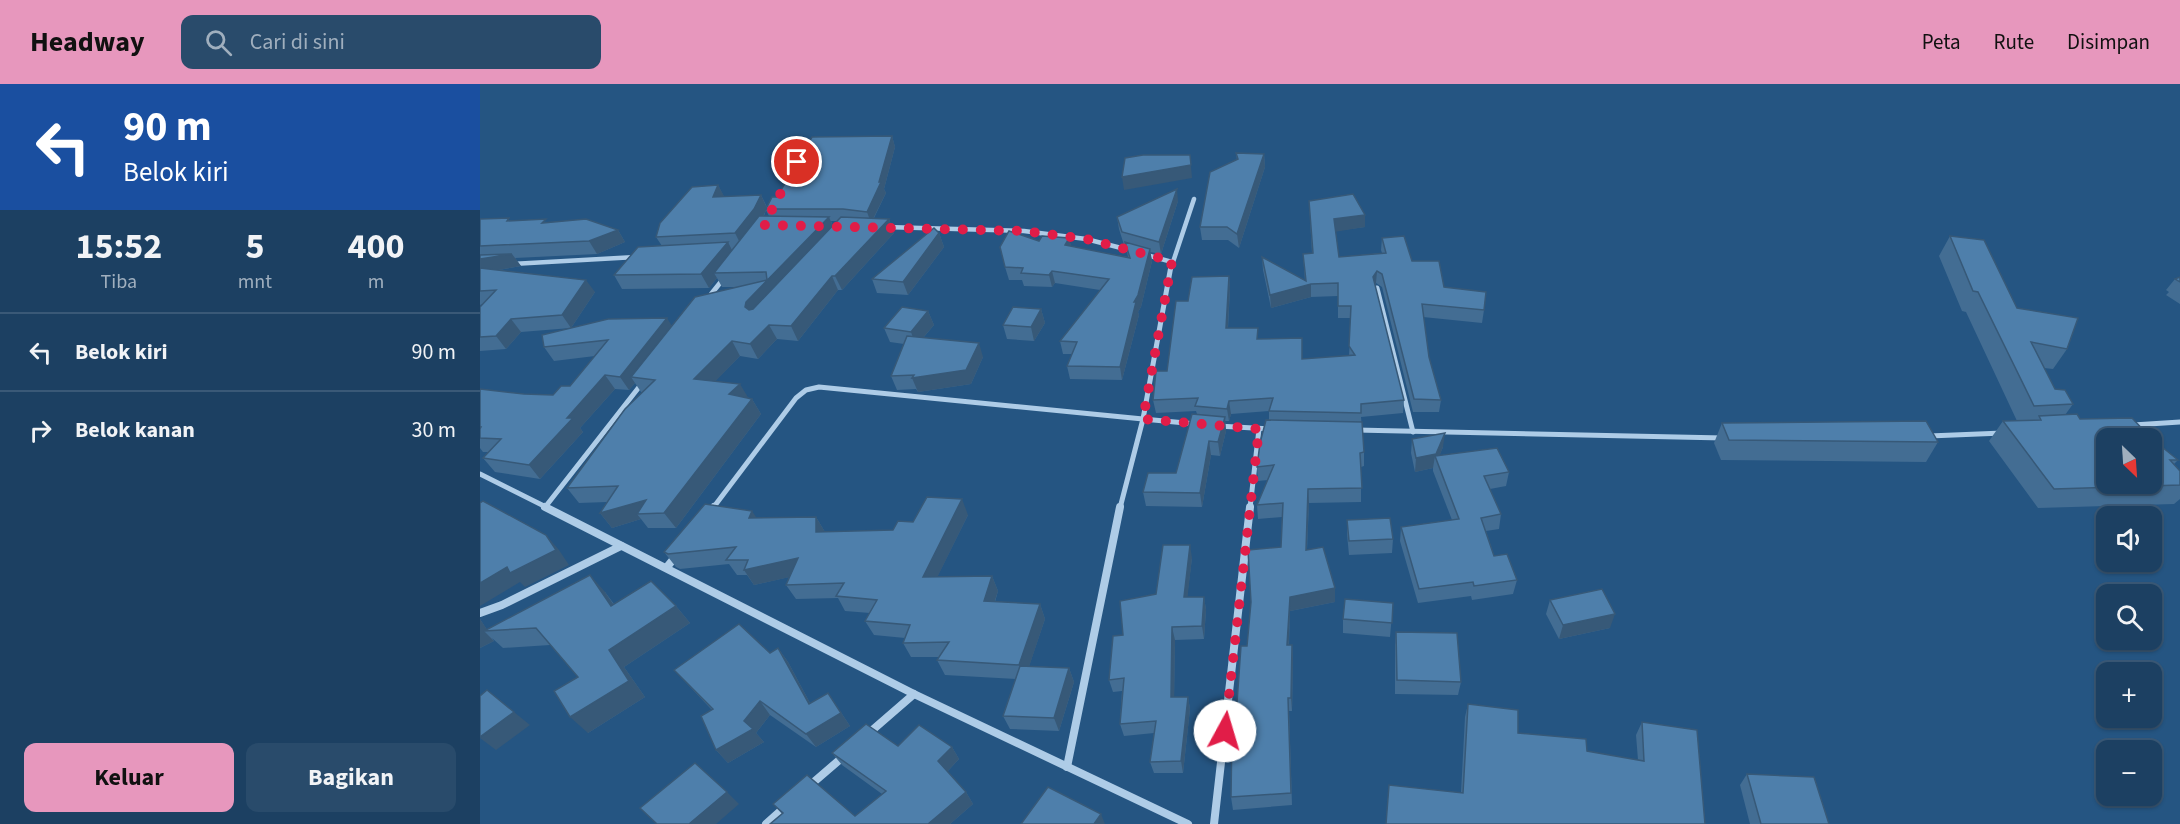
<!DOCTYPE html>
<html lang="id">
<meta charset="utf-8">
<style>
:root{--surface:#1c4062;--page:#294b6b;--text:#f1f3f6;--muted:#a0afbe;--line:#3a5977;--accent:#e797bd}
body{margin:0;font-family:"Source Sans 3",sans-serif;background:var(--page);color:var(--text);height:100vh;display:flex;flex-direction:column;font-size:22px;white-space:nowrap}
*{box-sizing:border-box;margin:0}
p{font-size:20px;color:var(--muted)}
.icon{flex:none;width:33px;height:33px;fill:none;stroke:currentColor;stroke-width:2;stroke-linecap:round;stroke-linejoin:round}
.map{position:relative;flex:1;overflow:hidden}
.details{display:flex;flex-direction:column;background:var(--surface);width:480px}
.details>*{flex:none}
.guide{background:#1a4fa0;color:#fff;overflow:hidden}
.needle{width:39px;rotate:155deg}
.buttons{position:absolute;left:1616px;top:344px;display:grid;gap:12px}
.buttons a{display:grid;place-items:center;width:66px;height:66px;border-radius:12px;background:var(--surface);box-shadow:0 2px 4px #0004,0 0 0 2px var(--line);font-size:30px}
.pin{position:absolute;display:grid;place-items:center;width:51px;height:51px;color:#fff;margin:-26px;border:3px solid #fff;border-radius:50%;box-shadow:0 2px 6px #0007}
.me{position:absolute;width:66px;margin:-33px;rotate:6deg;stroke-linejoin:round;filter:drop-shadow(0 0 4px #0008)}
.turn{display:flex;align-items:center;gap:21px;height:126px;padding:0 24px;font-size:27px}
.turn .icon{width:78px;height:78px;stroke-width:2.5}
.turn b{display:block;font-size:42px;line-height:51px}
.eta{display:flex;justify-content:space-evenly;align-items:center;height:102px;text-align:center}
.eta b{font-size:36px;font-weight:700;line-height:42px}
.cta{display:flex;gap:12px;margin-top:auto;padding:12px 24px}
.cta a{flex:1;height:69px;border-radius:12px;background:var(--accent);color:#111;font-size:24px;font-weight:700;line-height:69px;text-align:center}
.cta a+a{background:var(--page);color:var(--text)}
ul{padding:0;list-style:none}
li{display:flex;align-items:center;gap:18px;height:78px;padding:0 24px;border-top:2px solid var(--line)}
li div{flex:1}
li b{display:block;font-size:22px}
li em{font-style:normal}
header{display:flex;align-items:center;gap:36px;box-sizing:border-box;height:84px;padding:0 30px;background:var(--accent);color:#111}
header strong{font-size:28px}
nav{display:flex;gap:33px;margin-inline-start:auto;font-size:21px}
.search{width:420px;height:54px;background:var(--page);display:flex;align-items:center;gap:15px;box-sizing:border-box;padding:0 21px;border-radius:12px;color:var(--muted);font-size:22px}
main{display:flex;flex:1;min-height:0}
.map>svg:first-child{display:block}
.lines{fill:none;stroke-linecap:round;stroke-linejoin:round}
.street-far2{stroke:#aecce7;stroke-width:4.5}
.street-far1{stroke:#aecce7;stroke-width:5}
.street{stroke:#aecce7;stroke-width:8}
.wall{fill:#436d93;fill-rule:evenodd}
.shaded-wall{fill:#375978}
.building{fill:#4e7fab;stroke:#375978;stroke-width:1.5}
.route{stroke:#e11d48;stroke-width:10;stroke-dasharray:0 18}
</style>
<header>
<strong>Headway</strong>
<div class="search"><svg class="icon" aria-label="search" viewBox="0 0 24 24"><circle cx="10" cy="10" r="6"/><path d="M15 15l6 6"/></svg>Cari di sini</div>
<nav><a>Peta</a><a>Rute</a><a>Disimpan</a></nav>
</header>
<main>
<section class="details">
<div class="guide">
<div class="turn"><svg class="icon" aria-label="left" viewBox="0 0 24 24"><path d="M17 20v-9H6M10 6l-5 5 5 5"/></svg><div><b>90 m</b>Belok kiri</div></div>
</div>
<div class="eta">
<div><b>15:52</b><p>Tiba</p></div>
<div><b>5</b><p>mnt</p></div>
<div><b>400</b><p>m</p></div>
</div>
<ul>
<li><svg class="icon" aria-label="left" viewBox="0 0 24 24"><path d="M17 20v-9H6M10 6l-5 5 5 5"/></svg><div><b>Belok kiri</b></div><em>90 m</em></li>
<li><svg class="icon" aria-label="right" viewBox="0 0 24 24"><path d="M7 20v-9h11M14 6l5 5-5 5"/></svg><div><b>Belok kanan</b></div><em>30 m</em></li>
</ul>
<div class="cta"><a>Keluar</a><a>Bagikan</a></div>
</section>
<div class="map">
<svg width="1700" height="740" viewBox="0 0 1700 740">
<rect width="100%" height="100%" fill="#255582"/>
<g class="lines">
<g class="street-far2">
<path d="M311,90L326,58"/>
<path d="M405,143L544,147L606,155L653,167"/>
<path d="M663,170L692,178"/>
<path d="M32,180L156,173"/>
<path d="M691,184L714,115"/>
</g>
<g class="street-far1">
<path d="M897,204L933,348"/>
<path d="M228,214L244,194"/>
<path d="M1653,341L1700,338"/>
<path d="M738,342L791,345"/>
<path d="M876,346L1244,354"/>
<path d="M1449,352L1523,349"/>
<path d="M0,390L68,424"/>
<path d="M66,422L163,298"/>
<path d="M233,424L316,314L326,306L339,303L663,335L691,182"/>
<path d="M640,424L663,335L716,340"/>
<path d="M770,424L779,345"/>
</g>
<g class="street">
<path d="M65,423L434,610L708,740"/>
<path d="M232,426L234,423"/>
<path d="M187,483L196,472"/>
<path d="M0,529L22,521L141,462"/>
<path d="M389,649L434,610"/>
<path d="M587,683L640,423"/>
<path d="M328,703L364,672"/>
<path d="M286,740L305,723"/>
<path d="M734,740L770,423"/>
</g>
</g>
<g class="wall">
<path d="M412,52L415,63L404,105L406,109L394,134L409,135L414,149L362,206H358L318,257L297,255L278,275L260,272L235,297L269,314L272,315L281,330L196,444H168L161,435L132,444L120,429L127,418L99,419L87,404L163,308H161L155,299L149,306L135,305L100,344L103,348L60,395L15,388L3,374L9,368H3L0,364V305L44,310L73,311L90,302L115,272L74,277L64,263L192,241L255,203H242L237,194L229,204L142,205L134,191L182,162L176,153L238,101L244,113L281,111L287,123L297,113ZM286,126L289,132H284ZM351,137H358L353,142Z"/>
<path d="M756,69L784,70L785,83L759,164L748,156H722L720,143L757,76Z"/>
<path d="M698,117L681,170L670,168L672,177L661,223L658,228L659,231L642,296L590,295L587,282L592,270H583L580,257L620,206L575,199L572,203L544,202L542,196H529L525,183L559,157L589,154L591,163L648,173L646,161H644L639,145L637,133Z"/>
<path d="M829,117L885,143L855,147L859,173L902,169L901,166L902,154L964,203L1004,226L1002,239L943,233L949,273L961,316L959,328H933L902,203L896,199L895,201L924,316L923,329L881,333L884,368V382L881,383V418L829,419L827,466L855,504V518L810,527L809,561H812L813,575L812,627H809L812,721L753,726L751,713L755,647L767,562L801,463L802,433L778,435L777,421L788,396L778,397L777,383L789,336V327L751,330L749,337H745L746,347L740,372L731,371L722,423L666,422L663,408L696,389L717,330L716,327L676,329L673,316L687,287L708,217L749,192L750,205L748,244L778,255L822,275L869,272L871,234H858V212L831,213L791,224L783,186L782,173L825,197L823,170L832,169Z"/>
<path d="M0,135L68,138L138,146L145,158L117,170L35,174L41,182L19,186L115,208L91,244L41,248L26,265L0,267V223L2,220L0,221Z"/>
<path d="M459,149L464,163L428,211L397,209L392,195Z"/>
<path d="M1470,152L1537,224L1587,265L1573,285L1564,284L1575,305L1593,320L1585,331L1673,357L1698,376L1694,380L1700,387V415L1694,420L1558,424L1509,357L1523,337H1537L1486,228L1482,227L1459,172Z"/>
<path d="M1700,193V220L1686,211L1689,208L1686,206L1695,195Z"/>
<path d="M561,225L565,239L554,257L527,255L523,241Z"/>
<path d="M448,227L454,241L443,254L503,273L491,300L438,308L436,305L417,306L411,292L424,260L410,258L404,244Z"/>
<path d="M1242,339L1458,358L1446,378L1241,376L1234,359Z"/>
<path d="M932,355L963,363L959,372L1029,388L1026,402L1010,405L1021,430L1019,445L1006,447L1014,472L1037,496L1033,510L992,516L991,512L938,519L920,457L921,443L972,436L953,387V384L935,388L931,369Z"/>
<path d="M488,431L457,493L512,492L518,507L515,518L560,520L565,535L549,582L589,584L594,598L579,647L530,645L523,632L536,595L465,591L457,576L460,573H431L423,559L425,554L394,551L385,537L390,529L365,527L358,514L316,515L306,501L309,493L274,501L267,491H257L249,480L200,485L196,483L184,468L276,434L336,433L345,448L413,446L433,438Z"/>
<path d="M867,436L913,455L912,469L869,471L867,450Z"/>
<path d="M712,474L707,513H724L726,526L724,555L695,556L694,613H708L710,625L703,689H674L670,678L674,649L644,652L640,640L642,607L633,608L629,596L643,551L676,510Z"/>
<path d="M125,508L134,520L196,522L210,539L144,583L165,613L108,649L98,593L70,561L23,564L12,554L14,557L0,564V535L7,546Z"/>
<path d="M1070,516L1130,544L1079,555L1066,530Z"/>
<path d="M913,519L910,553L863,549V535Z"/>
<path d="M916,548L981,598L978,611L915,610V561Z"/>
<path d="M298,564L308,578L330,619L348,609L370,642L336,663L290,631L276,649L284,658L248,679L236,666L232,626L194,586L290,569Z"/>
<path d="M988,620L1038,649L1107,667L1158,676L1156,651L1162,638L1225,740L981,709L985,633Z"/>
<path d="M418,662L472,663L479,675L467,688L486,708L493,720L470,740L302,730L293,720L375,732L402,710L362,681L352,669Z"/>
<path d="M1267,690L1349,740H1270L1260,701Z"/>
</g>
<g class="shaded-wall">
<path d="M412,52L415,63L404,105L406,109L391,139L387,128L399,98Z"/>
<path d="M784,70L785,83L759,164L757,150Z"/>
<path d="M710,71L712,94L644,106L642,93Z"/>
<path d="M238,101L245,114L233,113Z"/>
<path d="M697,105L698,117L681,170L679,158Z"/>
<path d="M281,111L287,124L280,139L262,163L255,149Z"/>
<path d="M885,131V143L854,148V135Z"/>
<path d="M349,133L355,147L273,233L265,223L266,218Z"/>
<path d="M409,135L414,149L362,206L355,192Z"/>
<path d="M138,146L145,158L117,170L109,157Z"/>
<path d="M459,149L464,163L428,211L423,198Z"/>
<path d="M589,154L592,166L585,161Z"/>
<path d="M248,158L255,172L234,189L237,194L229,204L221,190Z"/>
<path d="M670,165L672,177L661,223L658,228L659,231L642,296L640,283L654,218Z"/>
<path d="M32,170L41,182L0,189V175Z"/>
<path d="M572,187L575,199L572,203L569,191Z"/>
<path d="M897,187L896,199L892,205L893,193Z"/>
<path d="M352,192L358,206L318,257L311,242Z"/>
<path d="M749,192L750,205L747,257L746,244Z"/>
<path d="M106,196L115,208L91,244L82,231Z"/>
<path d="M831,200V213L791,224L790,211Z"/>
<path d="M561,225L565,239L554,257L551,243Z"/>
<path d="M448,227L454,241L436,262L431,248Z"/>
<path d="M187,234L195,247L151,293L155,299L149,306L140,293Z"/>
<path d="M31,235L41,248L26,265L16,252Z"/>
<path d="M289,241L297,255L278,275L270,260Z"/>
<path d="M252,257L260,272L224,309L214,295Z"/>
<path d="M499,259L503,273L491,300L438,308L432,294Z"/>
<path d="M125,291L135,305L100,344L103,348L60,395L49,381L87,334Z"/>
<path d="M260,300L269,315L249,310Z"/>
<path d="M272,315L281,330L196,444L184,429Z"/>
<path d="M749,317L751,330L749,337L747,325Z"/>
<path d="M745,333L746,347L740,372L738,358Z"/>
<path d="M965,349L963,363L957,378L955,372L953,384L935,388L936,374Z"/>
<path d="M729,357L731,371L722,423L720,409Z"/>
<path d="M828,405L829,419L826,480V466Z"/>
<path d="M482,415L488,431L450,508L443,493Z"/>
<path d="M166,416L157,430L161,435L132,444L120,429Z"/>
<path d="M272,427L282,442L269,434Z"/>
<path d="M336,433L345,448H336Z"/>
<path d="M66,451L79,466L89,481L45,503L40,498L0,522V499Z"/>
<path d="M710,461L712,474L706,526L704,513Z"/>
<path d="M318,474L328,489L274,501L264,486Z"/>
<path d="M110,491L125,508L146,539L131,522Z"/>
<path d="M512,492L518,507L510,532L504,517Z"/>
<path d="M855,504V518L810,527L808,575L807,561L810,513Z"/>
<path d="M724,513L726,526L724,555L722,542Z"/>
<path d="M560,520L565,535L545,595L539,581Z"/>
<path d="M196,522L210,539L144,583L165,613L108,649L90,633L129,566Z"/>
<path d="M1135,530L1130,544L1079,555L1083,541Z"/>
<path d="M0,535L8,547H4L14,557L0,564Z"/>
<path d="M692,543L695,556L694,625L691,613Z"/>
<path d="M812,561L813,575L812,627L811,614Z"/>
<path d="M298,564L308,578L338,634L329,620Z"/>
<path d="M589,584L594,598L579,647L574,634Z"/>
<path d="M348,609L370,642L336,663L326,650Z"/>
<path d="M708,613L710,625L703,689L701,677Z"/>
<path d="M280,617L290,631L276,649L284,658L248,679L236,666L264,637Z"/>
<path d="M34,628L50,641L16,666L0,654Z"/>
<path d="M472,663L479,675L465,690L458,677Z"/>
<path d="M247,708L259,720L236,740H209Z"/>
<path d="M486,708L493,720L470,740H448Z"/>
<path d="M621,730L625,740H614Z"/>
</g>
<g class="building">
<path d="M412,52L399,98H401L387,128L363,125H286L292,113H297L332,53Z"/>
<path d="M756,69L784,70L757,150L747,143H720L730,88L758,75Z"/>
<path d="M663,71H710L711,81L642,93L645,74Z"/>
<path d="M238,101L233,113L281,111L274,125L255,149L176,153L180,139L212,103Z"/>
<path d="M697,105L679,158L642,148L637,133Z"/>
<path d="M873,110L885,131L854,135L859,173L906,169L902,154L924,152L932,177H959L964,203L1006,208L1004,226L942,220L949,273L961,316L934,315L902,190L897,187L893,193L924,316L881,320V329L789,327L793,314L749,317L747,325L715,322L718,314L673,316L676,287H687L696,217H708L712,193L749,192L746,244H778L777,255L822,254V275L875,271L869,262L871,222H858V199L831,200L790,211L782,173L826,197L823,170L833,169L829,117Z"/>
<path d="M279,132L349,133L266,218L265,223L269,226L273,225L361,133L409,135L355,192H352L311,242L289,241L270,260L252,257L214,295L260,300L249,310L272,315L184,429L157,430L166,416L120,429L138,402L87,404L145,325L175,296L151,293L215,213L287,196L286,188L234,189Z"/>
<path d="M29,134L27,137L66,135L62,139L106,135L138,146L109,157L0,162V135Z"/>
<path d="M454,144L459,149L423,198L392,195Z"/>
<path d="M529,147L559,157L562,152L589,154L585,161L650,174L645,158L670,165L658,211L654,218H656L640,283L587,282L597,258L580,257L629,195L572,187L569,191L541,189L543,184L525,183L520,163Z"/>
<path d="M1470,152L1504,156L1537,224L1598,234L1587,265L1551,258L1575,305L1585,306L1593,320L1554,322L1498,208L1493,207Z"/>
<path d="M248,158L221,190L134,191L158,163Z"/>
<path d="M32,170L0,175V171Z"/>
<path d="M0,184L106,196L82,231L31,235L16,252L0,253V223L16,206L0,207Z"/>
<path d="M1700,193V198L1695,195Z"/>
<path d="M422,223L448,227L431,248L404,244Z"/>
<path d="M533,223L561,225L551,243L523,241Z"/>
<path d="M187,234L140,293L125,291L87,334H93L49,381L3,374L21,355L0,354V345L1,343H0V305L44,310L73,311L81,302H90L128,256L64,263L62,251L128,235Z"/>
<path d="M427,252L499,259L486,286L432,294L434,291L411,292Z"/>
<path d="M712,330L745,333L738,358L729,357L720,409L663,408L668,389H696Z"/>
<path d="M1597,330L1600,335L1652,334L1671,354H1626V399H1671V354L1698,376H1690L1700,387V401L1574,405L1523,337L1561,336L1559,332Z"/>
<path d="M786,336L882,338L884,368L880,369L882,404L828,405L826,466L843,463L855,504L810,513L807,561H812L811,614H808L811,709L751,713L752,647H755L761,562H767L771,518L768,466L801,463L803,419L777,421L794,381L777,383L780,359Z"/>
<path d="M1446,337L1458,358L1249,356L1242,339Z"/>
<path d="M965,349L956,370L936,374L932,355Z"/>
<path d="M1017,364L1029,388L1004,392L1021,430L1001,434L1014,472L1027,470L1037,496L994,502L993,498L939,505L921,443L979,435L955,372Z"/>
<path d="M447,413L482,415L443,493L512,492L504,517L560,520L539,581L457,576L469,558L423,559L430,541L385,537L397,516L356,512L364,499L306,501L318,474L264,486L268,476H246L256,463L188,470L184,468L225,420L272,427L269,434L336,433V448L413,446L418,437L433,438Z"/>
<path d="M3,417L66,451L76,466L30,489L27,483L0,499V419Z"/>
<path d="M910,434L913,455L869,457L867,436Z"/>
<path d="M683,461H710L704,513H724L722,542L692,543L691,613H708L701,677L670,678L676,637L640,640L644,594L629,596L633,552L643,551L640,517L676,510Z"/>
<path d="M110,491L131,522L171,497L196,522L129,566L149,597L90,633L74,607L98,593L56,544L4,547Z"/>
<path d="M1122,505L1135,530L1083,541L1070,516Z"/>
<path d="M865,515L913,519L912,539L863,535Z"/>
<path d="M259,540L290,569L298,564L329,620L348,609L361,629L326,650L280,617L264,637L273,645L236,666L221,632L233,625L194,586Z"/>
<path d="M916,548L977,549L981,598L917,596Z"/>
<path d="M540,582L589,584L574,634L523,632Z"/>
<path d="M7,606L34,628L0,653V612Z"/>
<path d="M988,620L1038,626V649L1106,655L1107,667L1164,677L1162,638L1217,646L1225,740H906L909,701L983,709Z"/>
<path d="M386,640L418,662L439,641L472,663L458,677L486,708L448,740H290L303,729L293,720L327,691L375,732L406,707L352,669Z"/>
<path d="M215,679L247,708L209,740H177L160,724Z"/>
<path d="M1267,690L1334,693L1349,740H1281Z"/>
<path d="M568,703L621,730L614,740H541Z"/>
</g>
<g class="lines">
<path class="route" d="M317,78L284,141L544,147L606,155L692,177L663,335L779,345L745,647"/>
</g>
</svg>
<div class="buttons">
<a><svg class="needle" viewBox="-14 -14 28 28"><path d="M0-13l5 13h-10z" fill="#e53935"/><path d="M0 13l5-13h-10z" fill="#a0afbe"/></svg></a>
<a><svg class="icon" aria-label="sound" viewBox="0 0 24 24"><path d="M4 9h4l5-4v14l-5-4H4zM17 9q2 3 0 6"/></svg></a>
<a><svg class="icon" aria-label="search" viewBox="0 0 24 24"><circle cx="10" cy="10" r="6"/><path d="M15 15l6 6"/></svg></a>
<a>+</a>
<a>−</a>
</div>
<div class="pin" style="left:317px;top:78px;background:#d93025"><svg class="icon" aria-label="arrive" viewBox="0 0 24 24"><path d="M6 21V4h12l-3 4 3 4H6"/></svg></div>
<svg class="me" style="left:745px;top:647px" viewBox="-20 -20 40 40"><circle r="19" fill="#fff"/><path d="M0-13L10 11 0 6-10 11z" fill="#e11d48"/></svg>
</div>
</main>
